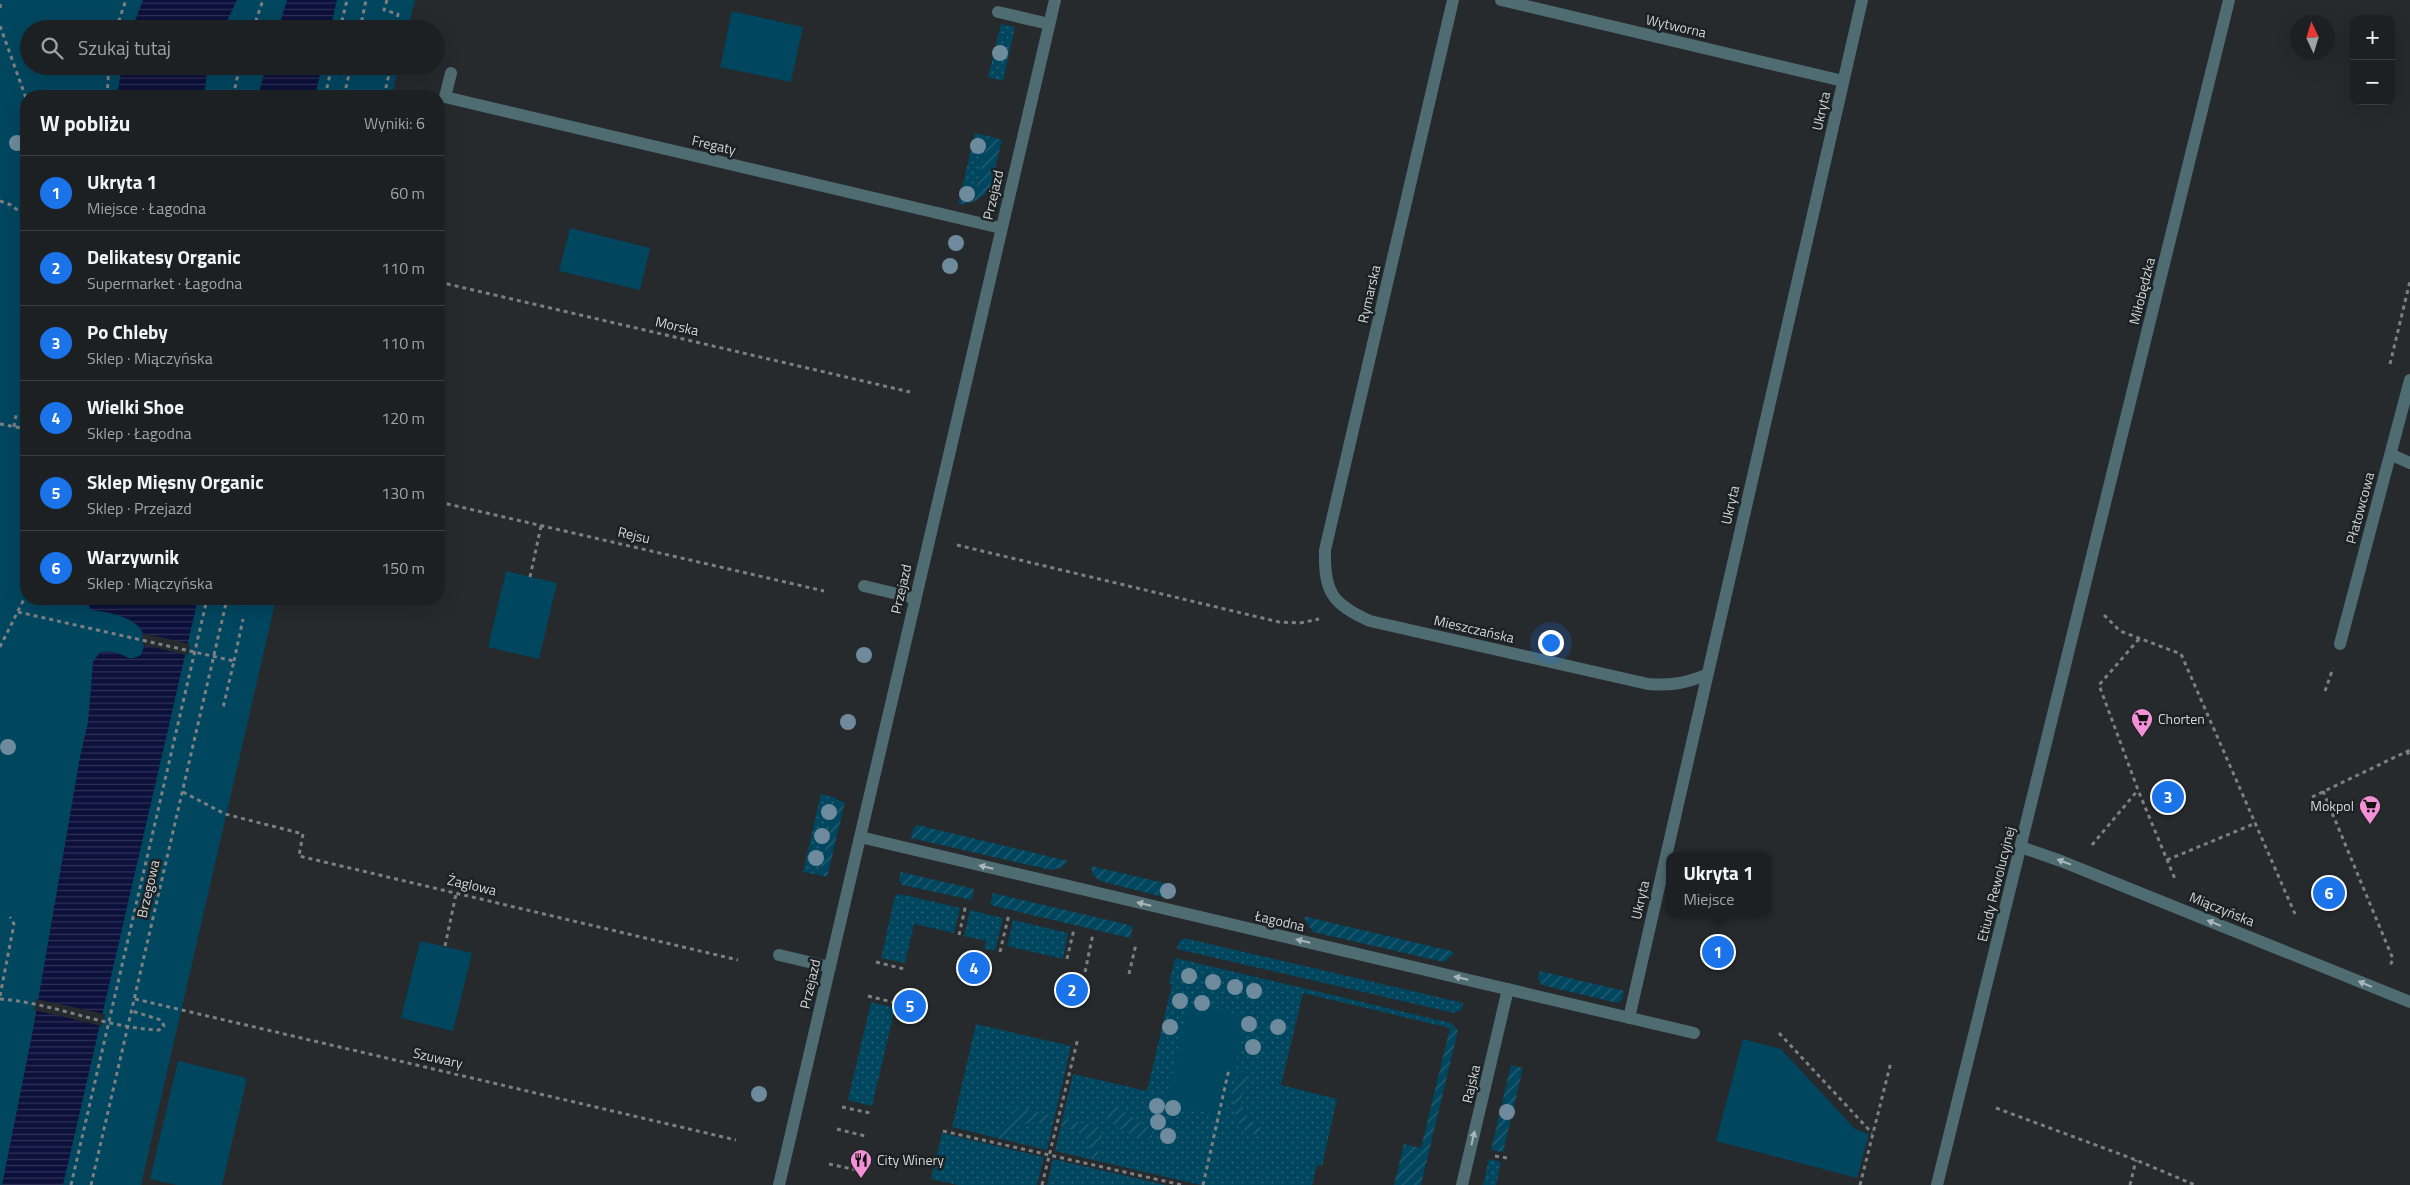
<!DOCTYPE html>
<html lang="pl">
<meta charset="utf-8">
<style>
:root{--surface:#1c2022;--page:#25282a;--text:#f1f3f6;--muted:#a0a3a5;--line:#3a3e40;--accent:#1a73e8}
body{margin:0;font-family:"Titillium Web",sans-serif;background:var(--page);color:var(--text)}
.controls{position:absolute;right:15px;top:15px;display:grid;overflow:hidden;border-radius:10px;box-shadow:0 5px 20px #0002}
.controls button{width:45px;height:45px;display:grid;place-items:center;padding:0;border:0;border-bottom:1px solid var(--line);background:var(--surface);color:var(--text);font:25px sans-serif}
.compass{position:absolute;left:2290px;top:15px;width:45px;height:45px;border-radius:50%;background:var(--surface);box-shadow:0 5px 20px #0002;rotate:356deg}
.you{position:absolute;left:1550px;top:642px;width:18px;height:18px;margin:-12px;border:4px solid #fff;border-radius:50%;background:#1a73e8;box-shadow:0 0 0 8px #1a73e833}
.badge{display:grid;place-items:center;width:32px;height:32px;border-radius:50%;background:var(--accent);color:#fff;font-size:16px;font-weight:700}
.pin{position:absolute;translate:-50% -50%;border:2px solid #fff;box-shadow:0 1px 5px #0006}
.popup{position:absolute;left:1666px;top:852px;width:105px;height:65px;box-sizing:border-box;display:grid;place-content:center;border-radius:10px;background:var(--surface);filter:drop-shadow(0 1px 4px #0005);font-size:16px;white-space:nowrap;color:var(--muted)}
.popup b{font-size:19px;color:var(--text)}
.popup::after{content:'';position:absolute;left:50%;top:100%;margin-left:-10px;border:10px solid transparent;border-top-color:var(--surface)}
.list{margin:0;padding:0;list-style:none}
h2{display:flex;justify-content:space-between;align-items:center;height:65px;margin:0;padding:0 20px;font-size:21px}
h2 small{font-size:16px;font-weight:400;color:var(--muted)}
.list li{display:grid;grid-template-columns:32px 1fr auto;gap:15px;align-items:center;box-sizing:border-box;height:75px;padding:0 20px;border-top:1px solid var(--line)}
.list b{display:block;font-size:19px;white-space:nowrap}
.list p{margin:0;font-size:16px;white-space:nowrap;color:var(--muted)}
.list em{font-size:16px;font-style:normal;color:var(--muted)}
.icon{flex:none;width:28px;height:28px;fill:none;stroke:currentColor;stroke-width:2;stroke-linecap:round;stroke-linejoin:round}
.map{position:relative;flex:none;width:2410px;height:1185px;overflow:hidden}
.search{position:absolute;background:var(--surface);box-shadow:0 5px 20px #0002;left:20px;top:20px;width:425px;height:55px;display:flex;align-items:center;gap:12px;box-sizing:border-box;padding:0 18px;border-radius:28px;color:var(--muted);font-size:19px}
.panel{position:absolute;background:var(--surface);box-shadow:0 5px 20px #0002;left:20px;top:90px;width:425px;height:515px;border-radius:20px}
.map>svg:first-child{display:block}
.grass{fill:url(#grass-dots)}
.park{fill:#01465f}
.garden{fill:url(#garden-furrows)}
.water{fill:url(#water-rules)}
.pier{fill:#262a2d}
.lines{fill:none;stroke-linecap:round;stroke-linejoin:round}
.path{stroke:#7d8082;stroke-width:3;stroke-dasharray:4 4;stroke-linecap:butt}
.minor{stroke:#4e6c71;stroke-width:12}
.tree{fill:#6d8b9c}
.oneway{fill:#abb6b8}
.labels{text-anchor:middle;stroke-width:5;stroke-linejoin:round;paint-order:stroke}
.street-label{font-size:14px;fill:#d3d6d7;stroke:#1c2123}
.poi-label{font-size:14px;fill:#d3d6d7;stroke:#1c2123;text-anchor:start}
</style>
<div class="map">
<svg width="2410" height="1185" viewBox="0 0 2410 1185">
<defs>
<pattern id="grass-dots" width="8" height="8" patternUnits="userSpaceOnUse" patternTransform="scale(1.25)"><rect width="8" height="8" fill="#01465f"/><path d="M2 2h.1M6 6h.1" fill="none" stroke="#256075" stroke-width="1.8" stroke-linecap="round"/></pattern>
<pattern id="garden-furrows" width="10" height="10" patternUnits="userSpaceOnUse" patternTransform="scale(1.25)"><rect width="10" height="10" fill="#01465f"/><path d="M-1 1l2-2M0 10L10 0M9 11l2-2" fill="none" stroke="#256075"/></pattern>
<pattern id="water-rules" width="6" height="5" patternUnits="userSpaceOnUse" patternTransform="scale(1.25)"><rect width="6" height="5" fill="#0d103a"/><path d="M0 2.5h6" fill="none" stroke="#2f3256"/></pattern>
</defs>
<rect width="100%" height="100%" fill="#262a2d"/>
<!-- grass -->
<g class="grass">
<path d="M1001 24 1015 27 1003 81 988 77Z"/>
<path d="M975 133 989 136 973 202 958 205Z"/>
<path d="M821 794 837 798 819 875 803 872Z"/>
<path d="M900 894 960 908 954 933 914 924 905 963 881 958 895 896Z"/>
<path d="M970 910 1003 918 995 951 984 949 986 941 964 936Z"/>
<path d="M1013 920 1068 933 1063 959 1007 946Z"/>
<path d="M1184 938 1455 1001 1463 1003 1462 1009 1454 1013 1177 949 1179 942Z"/>
<path d="M1175 958 1451 1023 1458 1030 1303 993 1281 1085 1337 1099 1322 1166 1317 1165 1312 1185H1201L1055 1151 1073 1074 1147 1091 1172 985 1169 983Z"/>
<path d="M871 1002 895 1008 872 1106 848 1100Z"/>
<path d="M976 1024 1071 1046 1047 1150 952 1127Z"/>
<path d="M942 1133 1044 1157 1037 1185H958L931 1179Z"/>
<path d="M1053 1159 1166 1185H1047Z"/>
<path d="M1489 1159 1501 1162 1496 1185H1483Z"/>
</g>
<!-- park -->
<g class="park">
<path d="M0 0H415L408 29H29V66H399L392 96H26V599H276L141 1185H0Z"/>
<path d="M732 11 803 27 791 82 720 67Z"/>
<path d="M570 228 650 248 640 290 559 271Z"/>
<path d="M506 571 557 583 539 659 488 647Z"/>
<path d="M420 941 472 953 453 1031 401 1018Z"/>
<path d="M1189 1003 1246 1016 1224 1117 1166 1103Z"/>
<path d="M1743 1039 1781 1049 1855 1129 1869 1134 1857 1178 1716 1141Z"/>
<path d="M178 1061 247 1078 222 1185H177L150 1179Z"/>
</g>
<!-- garden -->
<g class="garden">
<path d="M989 136 1002 140 990 188 985 194 973 202Z"/>
<path d="M837 800 845 802 827 877 819 875Z"/>
<path d="M917 825 1068 861 1062 867 1051 870 911 838 913 829Z"/>
<path d="M1091 866 1173 885 1171 893 1163 897 1100 881 1093 875Z"/>
<path d="M901 872 974 889 972 900 903 885 899 881Z"/>
<path d="M993 893 1133 926 1130 938 990 905Z"/>
<path d="M1303 916 1455 952 1444 962 1313 932Z"/>
<path d="M1540 971 1624 991 1622 999 1618 1003 1542 985 1538 979Z"/>
<path d="M1450 1028 1458 1030 1421 1185H1394L1404 1144 1421 1148Z"/>
<path d="M1511 1065 1523 1068 1503 1152 1491 1150Z"/>
<path d="M1242 1072H1245L1247 1077C1242 1091 1237 1106 1250 1119 1254 1123 1259 1125 1262 1129L1261 1135C1233 1139 1225 1089 1242 1072Z"/>
<path d="M1114 1105 1148 1128 1152 1132V1137L1144 1140 1123 1131 1106 1119Z"/>
<path d="M1022 1108 1054 1116 1052 1125C1032 1120 1017 1121 1005 1139L996 1138 1015 1110Z"/>
<path d="M1062 1118 1098 1127 1102 1135 1097 1161 1091 1159C1093 1138 1079 1131 1061 1126Z"/>
</g>
<!-- water -->
<g class="water">
<path d="M143 0H237L223 29H132Z"/>
<path d="M287 0H337L330 29H278Z"/>
<path d="M122 66H208L204 96H117Z"/>
<path d="M266 66H322L315 96H258Z"/>
<path d="M86 599H198L63 1185H2L33 1030 80 757 88 722 93 662 100 652C105 652 112 651 117 653 129 656 127 662 141 655 156 622 118 613 91 610Z"/>
</g>
<!-- pier -->
<g class="pier">
<path d="M142 633 190 644 188 655 143 645Z"/>
<path d="M36 999 105 1014 102 1026 34 1010Z"/>
</g>
<g class="lines">
<!-- path -->
<g class="path">
<path d="M387 0 384 10 398 14 395 29"/>
<path d="M0 8 1 0"/>
<path d="M0 26 26 98"/>
<path d="M116 29 126 0"/>
<path d="M253 29 263 0"/>
<path d="M340 29 347 0"/>
<path d="M360 29 366 0"/>
<path d="M345 92 362 96"/>
<path d="M107 96 109 66"/>
<path d="M233 96 240 66"/>
<path d="M325 96 332 66"/>
<path d="M344 96 351 66"/>
<path d="M384 96 391 66"/>
<path d="M0 201 11 205 26 217"/>
<path d="M439 282 910 392"/>
<path d="M2390 364 2410 281"/>
<path d="M0 424 26 429"/>
<path d="M14 427 16 415"/>
<path d="M439 502 824 591"/>
<path d="M957 545 1279 622 1300 623 1319 619"/>
<path d="M530 577 541 526"/>
<path d="M18 612 234 661 223 708"/>
<path d="M2104 615 2120 631 2181 654 2295 914"/>
<path d="M2139 639 2099 685 2138 790 2175 879"/>
<path d="M0 647 26 595"/>
<path d="M234 661 243 619"/>
<path d="M2325 691 2333 668"/>
<path d="M2407 751 2410 758"/>
<path d="M2323 791 2393 959 2390 966"/>
<path d="M183 792 225 814 303 834 299 856 738 960"/>
<path d="M2312 797 2410 750"/>
<path d="M2092 845 2138 790"/>
<path d="M2167 860 2256 823"/>
<path d="M959 935 966 904"/>
<path d="M445 946 456 894"/>
<path d="M1000 952 1009 914"/>
<path d="M1067 959 1074 929"/>
<path d="M876 962 904 969"/>
<path d="M1085 972 1093 934"/>
<path d="M1129 974 1136 944"/>
<path d="M0 996 14 924 10 917"/>
<path d="M868 996 896 1003"/>
<path d="M0 999C54 1003 105 1028 159 1030L164 1026 161 1020 132 1011"/>
<path d="M135 999 736 1140"/>
<path d="M1779 1033 1872 1133"/>
<path d="M842 1107 870 1113"/>
<path d="M1996 1108 2136 1160 2195 1185"/>
<path d="M837 1129 865 1136"/>
<path d="M943 1131 1182 1185"/>
<path d="M1495 1156 1507 1158"/>
<path d="M829 1164 857 1170"/>
<path d="M71 1185 207 599"/>
<path d="M91 1185 227 599"/>
<path d="M1042 1185 1078 1038"/>
<path d="M1203 1185 1229 1069"/>
<path d="M1860 1185 1891 1062"/>
<path d="M2130 1185 2136 1160"/>
</g>
<!-- minor -->
<g class="minor">
<path d="M1453 0 1325 550C1324 592 1332 604 1370 621L1648 684C1670 686 1686 683 1706 675"/>
<path d="M1501 0 1843 81"/>
<path d="M998 12 1049 24"/>
<path d="M451 73 445 97 1001 228"/>
<path d="M2392 455 2410 463"/>
<path d="M864 586 914 598"/>
<path d="M2340 644 2410 380"/>
<path d="M860 837 1694 1033"/>
<path d="M2021 847 2061 861 2410 1002"/>
<path d="M779 955 830 967"/>
<path d="M1629 1018 1862 0"/>
<path d="M779 1185 1055 0"/>
<path d="M1462 1185 1508 989"/>
<path d="M1937 1185 2229 0"/>
</g>
</g>
<!-- trees -->
<g class="tree">
<circle cx="1000" cy="53" r="8"/>
<circle cx="17" cy="143" r="8"/>
<circle cx="978" cy="146" r="8"/>
<circle cx="967" cy="194" r="8"/>
<circle cx="956" cy="243" r="8"/>
<circle cx="950" cy="266" r="8"/>
<circle cx="864" cy="655" r="8"/>
<circle cx="848" cy="722" r="8"/>
<circle cx="8" cy="747" r="8"/>
<circle cx="829" cy="812" r="8"/>
<circle cx="822" cy="836" r="8"/>
<circle cx="816" cy="858" r="8"/>
<circle cx="1168" cy="891" r="8"/>
<circle cx="1189" cy="976" r="8"/>
<circle cx="1213" cy="982" r="8"/>
<circle cx="1235" cy="987" r="8"/>
<circle cx="1254" cy="991" r="8"/>
<circle cx="1180" cy="1001" r="8"/>
<circle cx="1202" cy="1003" r="8"/>
<circle cx="1249" cy="1024" r="8"/>
<circle cx="1170" cy="1027" r="8"/>
<circle cx="1278" cy="1027" r="8"/>
<circle cx="1253" cy="1047" r="8"/>
<circle cx="759" cy="1094" r="8"/>
<circle cx="1157" cy="1106" r="8"/>
<circle cx="1173" cy="1108" r="8"/>
<circle cx="1507" cy="1112" r="8"/>
<circle cx="1158" cy="1122" r="8"/>
<circle cx="1168" cy="1136" r="8"/>
</g>
<!-- one-way arrows -->
<defs><path id="oneway-solid" d="M-6-.8H1V-3.2L6.5 0L1 3.2V.8H-6Z" transform="scale(1.25)"/></defs>
<g class="oneway">
<use href="#oneway-solid" transform="translate(2064 862) rotate(-159)"/>
<use href="#oneway-solid" transform="translate(986 867) rotate(-167)"/>
<use href="#oneway-solid" transform="translate(1144 904) rotate(-167)"/>
<use href="#oneway-solid" transform="translate(2214 923) rotate(-158)"/>
<use href="#oneway-solid" transform="translate(1303 941) rotate(-167)"/>
<use href="#oneway-solid" transform="translate(1461 978) rotate(-167)"/>
<use href="#oneway-solid" transform="translate(2365 984) rotate(-157)"/>
<use href="#oneway-solid" transform="translate(1473 1138) rotate(-77)"/>
</g>
<!-- icons -->
<defs>
<g id="supermarket-pin" transform="scale(1.125)"><path d="M0 17L-7.5 6A9.5 9.5 0 1 1 7.5 6Z" fill="#f391d6" stroke="#1c2123"/><path d="M-6-5.5h2.5l.6 2H6L4.5 2H-2.5L-4.4-4H-6ZM-1.5 3.2a1.3 1.3 0 1 0 .1 0ZM3 3.2a1.3 1.3 0 1 0 .1 0Z" fill="#111"/></g>
<g id="restaurant-pin" transform="scale(1.125)"><path d="M0 17L-7.5 6A9.5 9.5 0 1 1 7.5 6Z" fill="#f391d6" stroke="#1c2123"/><path d="M-5-6h1v4h1v-4h1v4h1v-4h1v5L-1.5 .5V6h-2V.5L-5-1ZM5-6V6H3V1.5H1.5Q1.5-4 5-6Z" fill="#111"/></g>
</defs>
<g fill-rule="evenodd">
<use href="#supermarket-pin" x="2142" y="719"/>
<use href="#supermarket-pin" x="2370" y="806"/>
<use href="#restaurant-pin" x="861" y="1160"/>
</g>
<g class="labels">
<!-- street labels -->
<g class="street-label">
<text transform="translate(1676 26) rotate(13)" y="5">Wytworna</text>
<text transform="translate(1821 111) rotate(-77)" y="5">Ukryta</text>
<text transform="translate(714 145) rotate(13)" y="5">Fregaty</text>
<text transform="translate(993 195) rotate(-77)" y="5">Przejazd</text>
<text transform="translate(2142 291) rotate(-76)" y="5">Miłobędzka</text>
<text transform="translate(1369 294) rotate(-77)" y="5">Rymarska</text>
<text transform="translate(677 326) rotate(13)" y="5">Morska</text>
<text transform="translate(1730 505) rotate(-77)" y="5">Ukryta</text>
<text transform="translate(2360 508) rotate(-75)" y="5">Płatowcowa</text>
<text transform="translate(634 535) rotate(13)" y="5">Rejsu</text>
<text transform="translate(901 589) rotate(-77)" y="5">Przejazd</text>
<text transform="translate(1474 629) rotate(13)" y="5">Mieszczańska</text>
<text transform="translate(1996 884) rotate(-76)" y="5">Etiudy Rewolucyjnej</text>
<text transform="translate(472 885) rotate(13)" y="5">Żaglowa</text>
<text transform="translate(148 889) rotate(-77)" y="5">Brzegowa</text>
<text transform="translate(1640 900) rotate(-77)" y="5">Ukryta</text>
<text transform="translate(2222 909) rotate(22)" y="5">Miączyńska</text>
<text transform="translate(1280 921) rotate(13)" y="5">Łagodna</text>
<text transform="translate(810 984) rotate(-77)" y="5">Przejazd</text>
<text transform="translate(438 1058) rotate(13)" y="5">Szuwary</text>
<text transform="translate(1471 1084) rotate(-77)" y="5">Rajska</text>
</g>
<!-- poi labels -->
<g class="poi-label">
<text x="2158" y="724">Chorten</text>
<text x="2354" y="811" text-anchor="end">Mokpol</text>
<text x="877" y="1165">City Winery</text>
</g>
</g>
</svg>
<div class="controls">
<button>+</button>
<button>−</button>
</div>
<svg class="compass" viewBox="-18 -18 36 36"><path d="M0-13l5 13h-10z" fill="#e53935"/><path d="M0 13l5-13h-10z" fill="#a0a3a5"/></svg>
<div class="you"></div>
<div class="pin badge" style="left:1718px;top:952px">1</div>
<div class="popup"><b>Ukryta 1</b>Miejsce</div>
<div class="pin badge" style="left:1072px;top:990px">2</div>
<div class="pin badge" style="left:2168px;top:797px">3</div>
<div class="pin badge" style="left:974px;top:968px">4</div>
<div class="pin badge" style="left:910px;top:1006px">5</div>
<div class="pin badge" style="left:2329px;top:893px">6</div>
<div class="search"><svg class="icon" aria-label="search" viewBox="0 0 24 24"><circle cx="10" cy="10" r="6"/><path d="M15 15l6 6"/></svg>Szukaj tutaj</div>
<section class="panel">
<h2>W pobliżu<small>Wyniki: 6</small></h2>
<ul class="list">
<li><span class="badge">1</span><div><b>Ukryta 1</b><p>Miejsce · Łagodna</p></div><em>60 m</em></li>
<li><span class="badge">2</span><div><b>Delikatesy Organic</b><p>Supermarket · Łagodna</p></div><em>110 m</em></li>
<li><span class="badge">3</span><div><b>Po Chleby</b><p>Sklep · Miączyńska</p></div><em>110 m</em></li>
<li><span class="badge">4</span><div><b>Wielki Shoe</b><p>Sklep · Łagodna</p></div><em>120 m</em></li>
<li><span class="badge">5</span><div><b>Sklep Mięsny Organic</b><p>Sklep · Przejazd</p></div><em>130 m</em></li>
<li><span class="badge">6</span><div><b>Warzywnik</b><p>Sklep · Miączyńska</p></div><em>150 m</em></li>
</ul>
</section>
</div>
